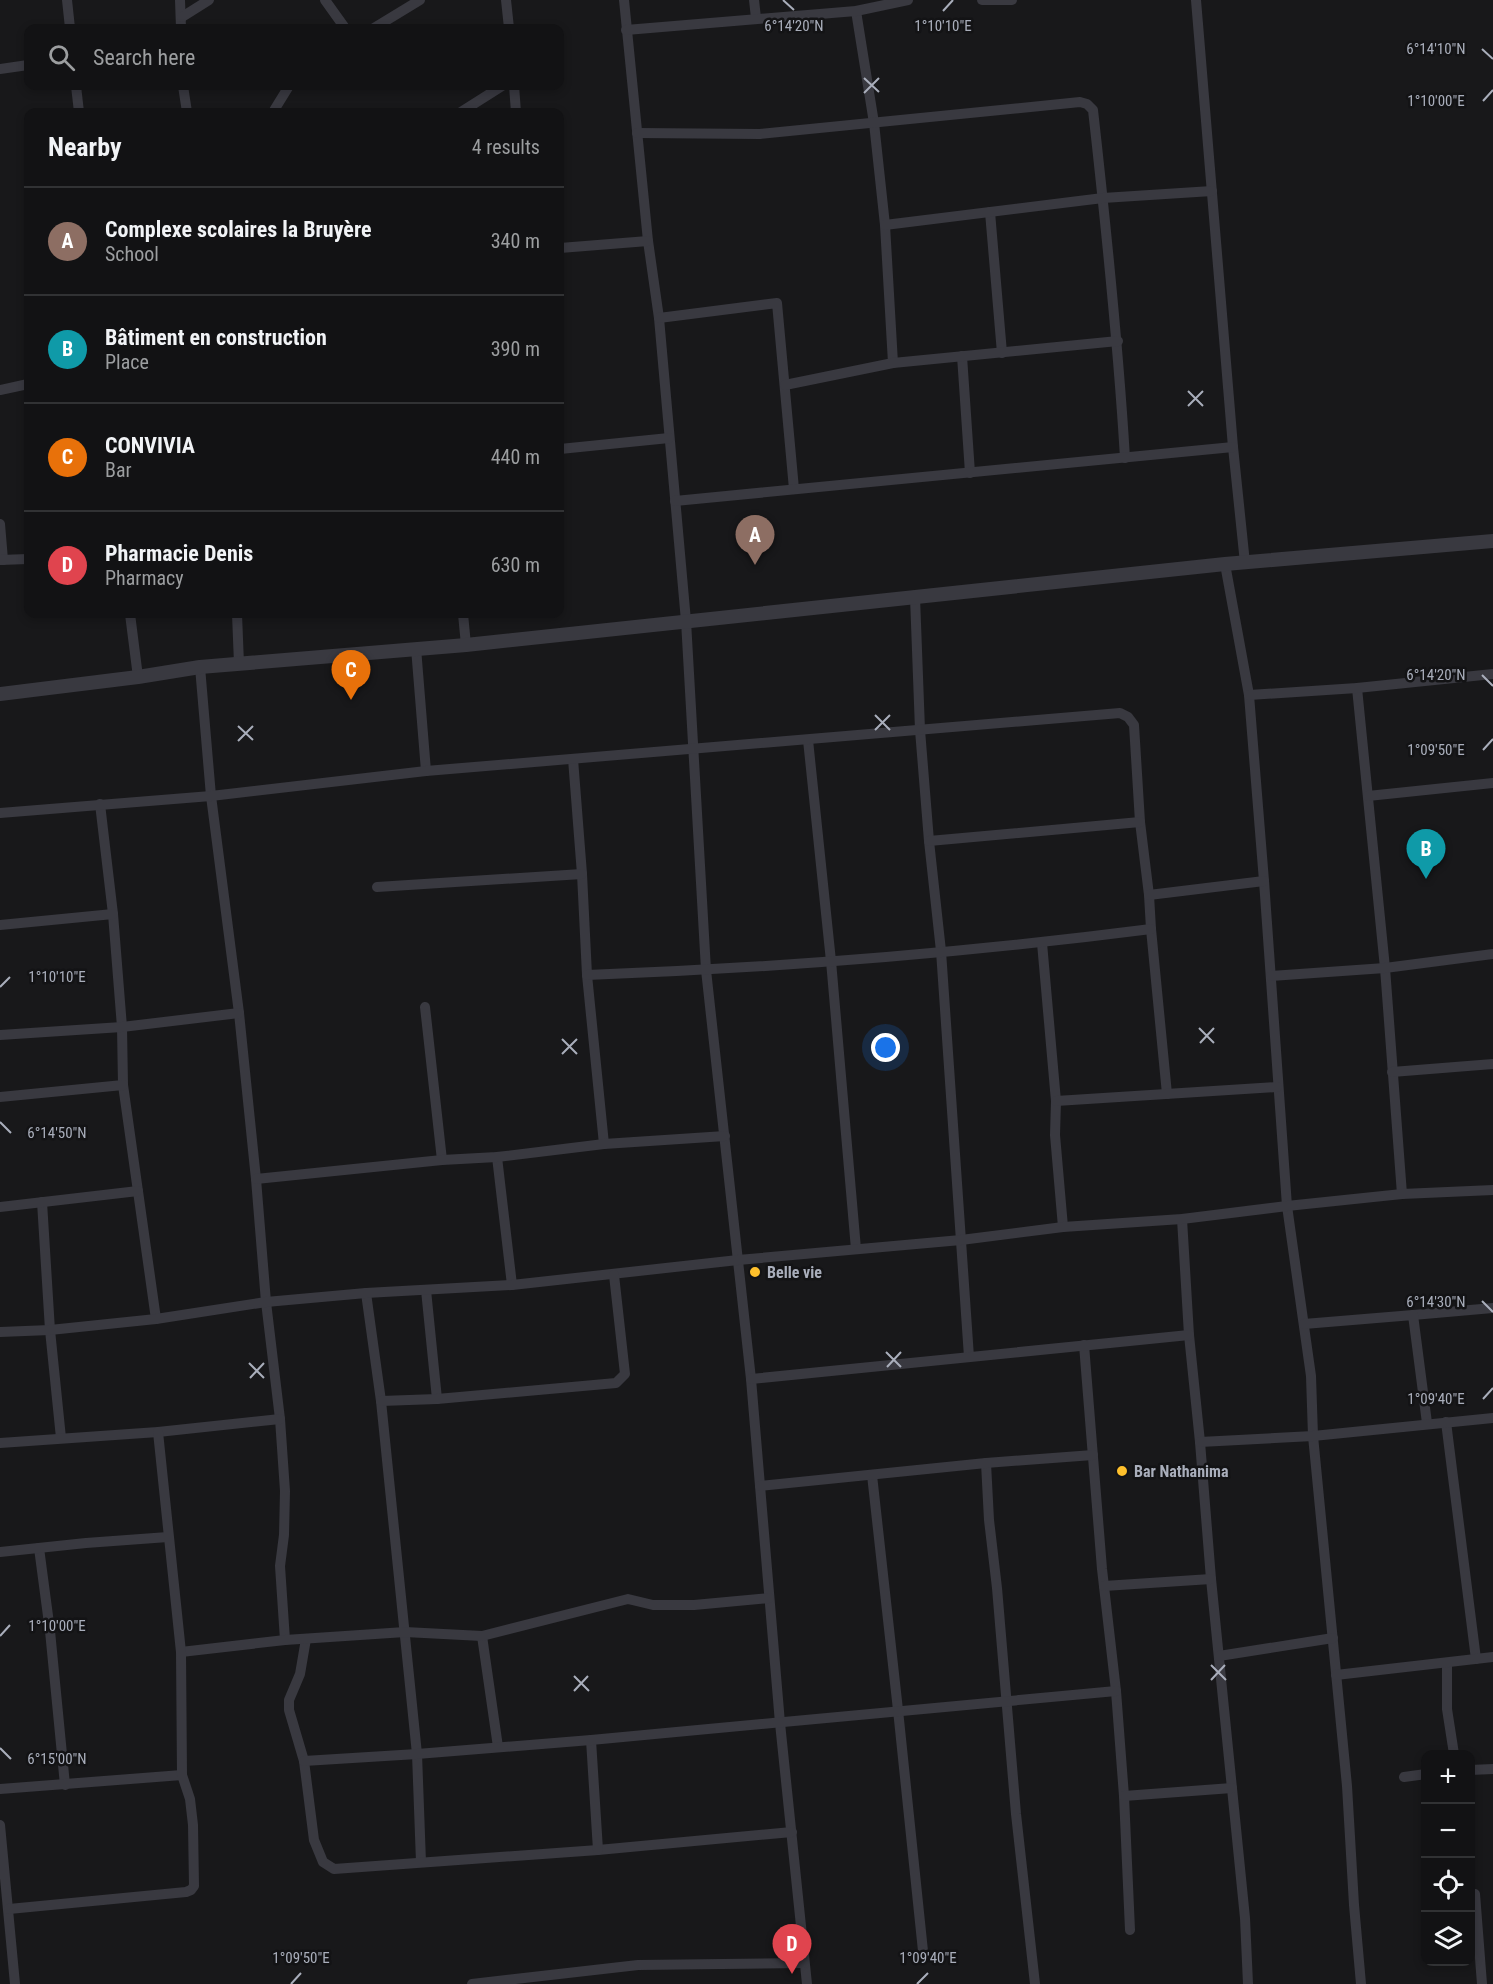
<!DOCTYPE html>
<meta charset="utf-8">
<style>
:root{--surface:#121214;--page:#1f2022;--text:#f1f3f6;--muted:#9c9ea0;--line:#313234;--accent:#db2777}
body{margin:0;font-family:"Roboto Condensed",sans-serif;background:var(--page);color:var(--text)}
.controls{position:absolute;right:18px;bottom:18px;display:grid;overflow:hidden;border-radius:12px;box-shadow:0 3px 9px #0003}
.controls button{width:54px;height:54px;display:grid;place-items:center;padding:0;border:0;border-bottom:2px solid var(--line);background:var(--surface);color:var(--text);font:30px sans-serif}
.you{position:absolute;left:886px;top:1048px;width:21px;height:21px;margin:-15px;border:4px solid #fff;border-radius:50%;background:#1a73e8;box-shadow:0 0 0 9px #1a73e833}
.badge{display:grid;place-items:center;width:39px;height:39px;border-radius:50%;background:var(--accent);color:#fff;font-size:20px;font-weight:700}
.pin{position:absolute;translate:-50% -50px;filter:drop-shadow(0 2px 3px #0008)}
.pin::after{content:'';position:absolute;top:32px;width:21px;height:18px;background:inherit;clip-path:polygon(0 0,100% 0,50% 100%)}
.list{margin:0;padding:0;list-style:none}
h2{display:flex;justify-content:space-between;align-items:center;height:78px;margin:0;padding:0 24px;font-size:26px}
h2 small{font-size:20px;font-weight:400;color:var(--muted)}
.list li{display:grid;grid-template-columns:39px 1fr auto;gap:18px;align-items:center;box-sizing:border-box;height:108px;padding:0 24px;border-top:2px solid var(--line)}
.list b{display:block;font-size:22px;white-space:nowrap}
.list p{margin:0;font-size:20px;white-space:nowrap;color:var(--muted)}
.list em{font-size:20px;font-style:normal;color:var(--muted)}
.icon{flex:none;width:33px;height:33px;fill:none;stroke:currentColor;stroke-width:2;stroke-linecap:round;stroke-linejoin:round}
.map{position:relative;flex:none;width:1493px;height:1984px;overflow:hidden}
.search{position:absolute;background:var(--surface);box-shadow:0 3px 9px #0003;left:24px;top:24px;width:540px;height:66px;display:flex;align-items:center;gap:15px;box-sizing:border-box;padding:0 21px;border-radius:12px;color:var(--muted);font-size:22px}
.panel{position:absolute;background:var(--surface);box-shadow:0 3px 9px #0003;left:24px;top:108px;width:540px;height:510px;border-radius:12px}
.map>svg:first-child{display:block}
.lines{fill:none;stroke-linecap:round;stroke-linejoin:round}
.minor{stroke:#393940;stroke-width:10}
.tertiary{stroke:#393940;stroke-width:14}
.ticks{fill:none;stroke:#a9aebb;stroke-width:2}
.poi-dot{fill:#fec02c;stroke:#131315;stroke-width:2}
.labels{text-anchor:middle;stroke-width:5;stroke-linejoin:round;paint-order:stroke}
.poi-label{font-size:16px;font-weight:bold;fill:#a9aebb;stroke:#131315;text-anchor:start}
.ticks-label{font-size:15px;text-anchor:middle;fill:#a9aebb;stroke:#131315;stroke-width:5;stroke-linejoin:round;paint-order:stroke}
</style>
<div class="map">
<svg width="1493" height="1984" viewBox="0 0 1493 1984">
<rect width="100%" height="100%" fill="#18181a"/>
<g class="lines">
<!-- minor -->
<g class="minor">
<path d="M67 0 70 28"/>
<path d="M180 0 181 28"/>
<path d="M325 0 345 28"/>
<path d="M506 0 509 28"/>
<path d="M624 0 648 241 659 318 686 621 706 970 751 1379 780 1723 807 1984"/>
<path d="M754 0 756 18"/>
<path d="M982 0H1012"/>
<path d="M1196 0 1233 447 1245 563"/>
<path d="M856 11 874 123 885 225 893 363"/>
<path d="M182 17 209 0"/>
<path d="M374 28 420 0"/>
<path d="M626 30 856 11 908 0"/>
<path d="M0 69 28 65"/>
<path d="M76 86 79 112"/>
<path d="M183 86 187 112"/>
<path d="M514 86 516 112"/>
<path d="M273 112 289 86"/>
<path d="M461 112 502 86"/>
<path d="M637 133 760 134 1080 102 1087 104 1093 110C1106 226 1118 341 1125 458"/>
<path d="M990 212 1002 353"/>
<path d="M885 225 1103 198 1212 191"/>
<path d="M560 248 648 241"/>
<path d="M659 318 777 303 794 489"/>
<path d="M962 356 970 473"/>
<path d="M785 385 893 363 1118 341"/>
<path d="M0 390 28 384"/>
<path d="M560 449 669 438"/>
<path d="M675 501 1233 447"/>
<path d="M0 524 3 560"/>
<path d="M0 560 28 559"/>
<path d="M1225 564 1249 695 1264 881 1287 1206 1311 1376 1313 1436 1347 1786 1354 1905 1361 1984"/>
<path d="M915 597 920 730 929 841 941 951 969 1357"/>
<path d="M130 614 138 677"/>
<path d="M237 614 239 664"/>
<path d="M463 614 466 645"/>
<path d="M416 648 426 771"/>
<path d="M200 667 211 796 239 1013 256 1179 266 1302 280 1419 285 1491 284 1535 280 1566 285 1640"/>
<path d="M1357 688 1385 968 1402 1194"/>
<path d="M1249 695 1357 688 1493 674"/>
<path d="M808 740 831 961 856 1249"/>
<path d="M573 759 582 874 587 975 604 1144"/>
<path d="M1368 796 1493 783"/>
<path d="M100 804 113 914 122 1027 123 1085 156 1319"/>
<path d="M0 813 211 796 426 771 1120 713 1128 717 1134 725 1140 822 1149 895 1151 929 1167 1094"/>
<path d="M929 841 1140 822"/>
<path d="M377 887 582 874"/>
<path d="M1149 895 1264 881"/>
<path d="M0 925 113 914"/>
<path d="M1042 943 1056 1101 1055 1135 1063 1227"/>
<path d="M587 975C775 968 964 953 1151 929"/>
<path d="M1271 976 1385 968 1493 954"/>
<path d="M425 1007 442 1160"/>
<path d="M0 1035 122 1027 239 1013"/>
<path d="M1392 1072 1493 1064"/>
<path d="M0 1097 123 1085"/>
<path d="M1056 1101 1277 1087"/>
<path d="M497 1157 512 1285"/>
<path d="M256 1179 442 1160 497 1157 604 1144 725 1136"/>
<path d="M42 1202 50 1330 61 1438"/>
<path d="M0 1207 138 1191"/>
<path d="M1182 1219 1189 1335 1200 1442 1211 1579 1245 1918 1248 1984"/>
<path d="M426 1290 437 1399"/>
<path d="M366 1293 381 1401 417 1754 421 1862"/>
<path d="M1413 1315 1493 1308"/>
<path d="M1304 1324 1413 1315 1427 1423"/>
<path d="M0 1332 50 1330 156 1319 266 1302 366 1293 512 1285 738 1260 961 1240 1063 1227 1182 1219 1287 1206 1402 1194 1493 1190"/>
<path d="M1084 1345 1102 1569 1116 1691 1124 1796 1130 1930"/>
<path d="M751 1379 1189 1335"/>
<path d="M381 1401 437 1399 616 1383 625 1374 614 1275"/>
<path d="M1446 1422 1476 1659"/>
<path d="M1200 1442 1313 1436 1493 1418"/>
<path d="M0 1443 158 1432 280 1419"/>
<path d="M986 1463 989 1520 997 1588 1016 1814 1035 1984"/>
<path d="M872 1475 898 1710 923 1951"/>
<path d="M760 1486 986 1463 1093 1455"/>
<path d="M39 1548 50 1631 65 1785"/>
<path d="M0 1552 86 1543 168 1537"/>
<path d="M1104 1586 1211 1579"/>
<path d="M482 1636 498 1747"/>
<path d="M306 1639 300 1674 289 1700V1710L304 1761 314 1840 323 1862 334 1869 598 1850 792 1832"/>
<path d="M181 1652 285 1640 405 1632 482 1636 628 1599 653 1605H694L769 1598"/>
<path d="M1219 1656 1333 1638"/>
<path d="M1447 1663V1709L1454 1754"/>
<path d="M1336 1675 1493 1657"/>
<path d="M591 1740 598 1850"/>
<path d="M304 1761 417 1754 591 1740 1116 1691"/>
<path d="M1470 1770 1493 1769"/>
<path d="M1404 1777 1426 1774"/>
<path d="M0 1789 182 1775"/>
<path d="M1124 1796 1232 1788"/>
<path d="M0 1825 15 1984"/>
<path d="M1475 1894 1482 1984"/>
<path d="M9 1909 186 1892 191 1890 194 1886 193 1825 190 1799 182 1775 181 1652 158 1432"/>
<path d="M472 1984 638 1965 804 1963"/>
</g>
<!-- tertiary -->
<path class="tertiary" d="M0 694 138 677 200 667 466 645 1225 564 1493 541"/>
</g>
<!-- ticks -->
<path class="ticks" d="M783 0 794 10M943 11 953 0M1482 49 1493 59M864 78 879 92M864 93 879 78M1483 101 1493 90M1188 391 1203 406M1188 406 1203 391M1482 675 1493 686M875 715 890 730M238 726 253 740M875 730 890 715M238 741 253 726M1483 750 1493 739M0 987 10 977M1199 1028 1214 1043M562 1039 577 1054M1200 1043 1214 1028M562 1054 577 1039M0 1122 11 1133M1482 1301 1493 1312M886 1352 901 1367M249 1363 264 1378M887 1367 901 1352M250 1378 264 1363M1483 1399 1493 1388M0 1636 10 1625M1211 1665 1226 1680M574 1676 589 1691M1211 1680 1225 1665M574 1691 588 1676M0 1748 11 1759M291 1984 301 1973M917 1984 928 1973"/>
<!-- markers -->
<g class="poi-dot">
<circle cx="755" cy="1272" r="6"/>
<circle cx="1122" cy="1471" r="6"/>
</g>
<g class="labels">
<!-- poi labels -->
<g class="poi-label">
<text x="767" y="1278">Belle vie</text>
<text x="1134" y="1477">Bar Nathanima</text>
</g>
</g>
<g class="ticks-label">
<text x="794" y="31">6°14'20"N</text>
<text x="943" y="31">1°10'10"E</text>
<text x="1436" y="54">6°14'10"N</text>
<text x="1436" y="106">1°10'00"E</text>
<text x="1436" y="680">6°14'20"N</text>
<text x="1436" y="755">1°09'50"E</text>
<text x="57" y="982">1°10'10"E</text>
<text x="57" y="1138">6°14'50"N</text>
<text x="1436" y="1307">6°14'30"N</text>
<text x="1436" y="1404">1°09'40"E</text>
<text x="57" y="1631">1°10'00"E</text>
<text x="57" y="1764">6°15'00"N</text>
<text x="301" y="1963">1°09'50"E</text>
<text x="928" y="1963">1°09'40"E</text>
</g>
</svg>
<div class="controls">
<button>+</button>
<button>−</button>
<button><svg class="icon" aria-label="locate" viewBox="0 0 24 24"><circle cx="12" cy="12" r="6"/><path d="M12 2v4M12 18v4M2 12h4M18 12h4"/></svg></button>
<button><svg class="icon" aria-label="layers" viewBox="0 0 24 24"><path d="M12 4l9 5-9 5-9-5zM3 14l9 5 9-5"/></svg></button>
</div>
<div class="you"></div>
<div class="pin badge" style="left:755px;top:565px;background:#8d6e63">A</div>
<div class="pin badge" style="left:1426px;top:879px;background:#0f9aa8">B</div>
<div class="pin badge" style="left:351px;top:700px;background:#e8710a">C</div>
<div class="pin badge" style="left:792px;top:1974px;background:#e0444e">D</div>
<div class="search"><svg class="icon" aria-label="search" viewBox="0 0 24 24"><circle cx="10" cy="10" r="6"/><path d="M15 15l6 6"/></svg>Search here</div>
<section class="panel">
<h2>Nearby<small>4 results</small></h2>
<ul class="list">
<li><span class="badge" style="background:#8d6e63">A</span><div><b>Complexe scolaires la Bruyère</b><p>School</p></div><em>340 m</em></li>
<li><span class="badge" style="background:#0f9aa8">B</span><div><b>Bâtiment en construction</b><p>Place</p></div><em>390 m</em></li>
<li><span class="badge" style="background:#e8710a">C</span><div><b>CONVIVIA</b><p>Bar</p></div><em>440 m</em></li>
<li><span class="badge" style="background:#e0444e">D</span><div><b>Pharmacie Denis</b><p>Pharmacy</p></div><em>630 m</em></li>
</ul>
</section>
</div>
